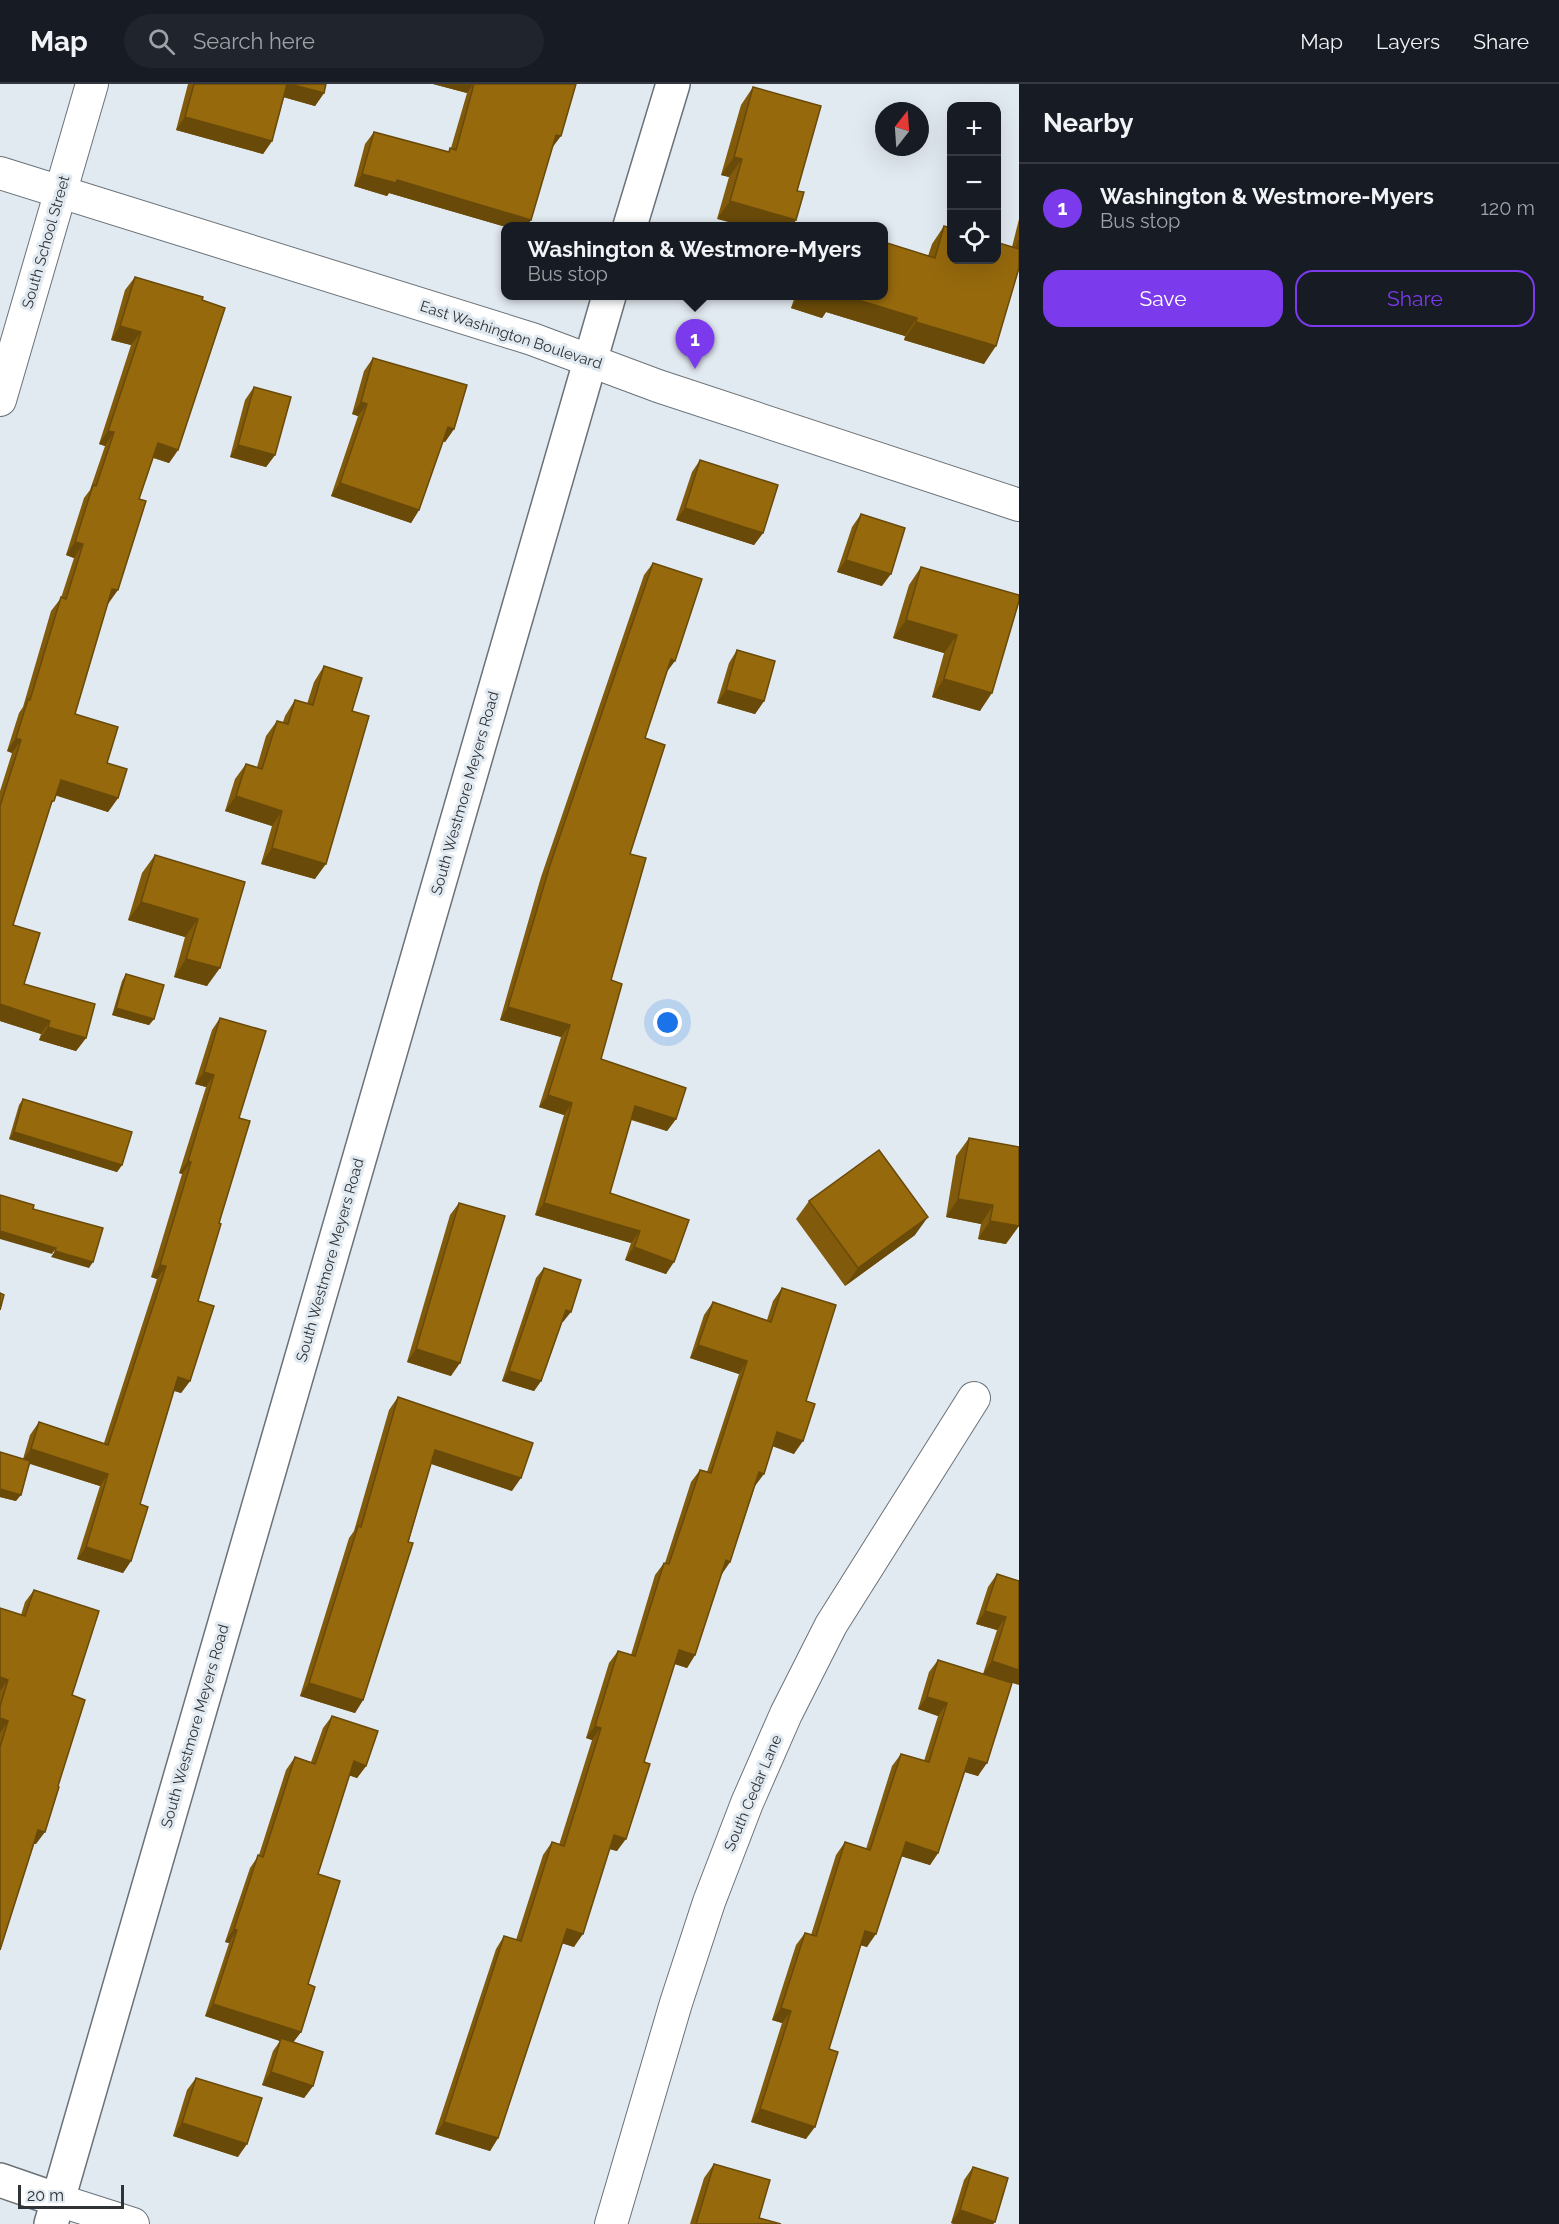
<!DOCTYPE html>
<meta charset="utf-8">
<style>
:root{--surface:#171b24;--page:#20242c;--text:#f1f3f6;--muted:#9ea1a6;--line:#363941;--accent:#7c3aed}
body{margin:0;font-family:Raleway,sans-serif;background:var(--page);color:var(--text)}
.controls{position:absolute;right:18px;top:18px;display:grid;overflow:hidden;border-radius:12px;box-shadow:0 6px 24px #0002}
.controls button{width:54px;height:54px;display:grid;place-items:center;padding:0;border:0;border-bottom:2px solid var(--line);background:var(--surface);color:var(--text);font:30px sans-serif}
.compass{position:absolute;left:875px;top:18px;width:54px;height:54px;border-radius:50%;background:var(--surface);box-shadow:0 6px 24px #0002;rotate:17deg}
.scale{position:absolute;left:18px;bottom:15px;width:106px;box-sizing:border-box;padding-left:6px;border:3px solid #303336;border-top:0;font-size:16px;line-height:21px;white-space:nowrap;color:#303336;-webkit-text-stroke:4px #e2eaf1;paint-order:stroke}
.you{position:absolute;left:668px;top:939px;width:21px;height:21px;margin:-15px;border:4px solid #fff;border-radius:50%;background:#1a73e8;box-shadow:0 0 0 9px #1a73e833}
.badge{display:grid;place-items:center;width:39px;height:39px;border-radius:50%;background:var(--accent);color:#fff;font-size:20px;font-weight:700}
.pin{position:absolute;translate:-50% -50px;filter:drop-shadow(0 2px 3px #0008)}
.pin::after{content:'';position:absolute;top:32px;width:21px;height:18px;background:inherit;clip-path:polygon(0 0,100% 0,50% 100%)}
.popup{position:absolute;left:501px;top:138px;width:387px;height:78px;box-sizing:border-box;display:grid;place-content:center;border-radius:12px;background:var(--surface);filter:drop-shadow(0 2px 4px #0005);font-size:20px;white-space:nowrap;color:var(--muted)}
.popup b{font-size:22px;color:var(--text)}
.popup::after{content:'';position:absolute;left:50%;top:100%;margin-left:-12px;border:12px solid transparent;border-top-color:var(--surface)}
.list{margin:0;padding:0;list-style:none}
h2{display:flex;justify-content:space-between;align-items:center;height:78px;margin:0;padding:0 24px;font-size:26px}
h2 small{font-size:20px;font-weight:400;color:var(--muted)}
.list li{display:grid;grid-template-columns:39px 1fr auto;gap:18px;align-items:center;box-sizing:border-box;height:90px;padding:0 24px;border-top:2px solid var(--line)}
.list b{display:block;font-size:22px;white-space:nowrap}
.list p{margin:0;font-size:20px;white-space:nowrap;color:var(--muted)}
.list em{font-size:20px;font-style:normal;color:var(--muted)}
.actions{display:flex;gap:12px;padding:18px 24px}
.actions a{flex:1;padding:14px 0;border:2px solid var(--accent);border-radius:18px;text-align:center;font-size:21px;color:var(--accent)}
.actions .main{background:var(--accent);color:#fff}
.icon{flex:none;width:33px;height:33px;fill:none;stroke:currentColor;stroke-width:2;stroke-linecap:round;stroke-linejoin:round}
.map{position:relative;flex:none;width:1019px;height:2140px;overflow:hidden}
header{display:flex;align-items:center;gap:36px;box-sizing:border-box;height:84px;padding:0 30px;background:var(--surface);border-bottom:2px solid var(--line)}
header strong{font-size:28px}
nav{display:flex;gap:33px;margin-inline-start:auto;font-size:21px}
.search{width:420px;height:54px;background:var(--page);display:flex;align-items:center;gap:15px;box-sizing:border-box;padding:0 21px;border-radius:33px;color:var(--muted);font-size:22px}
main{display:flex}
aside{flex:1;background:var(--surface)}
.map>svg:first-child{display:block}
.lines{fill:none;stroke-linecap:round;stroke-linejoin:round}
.minor-casing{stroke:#6a7278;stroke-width:34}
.tertiary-casing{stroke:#6a7278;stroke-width:36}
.minor{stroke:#fff;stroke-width:32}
.tertiary{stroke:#fff;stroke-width:33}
.wall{fill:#815a0b}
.shaded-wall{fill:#694a09}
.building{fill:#96690d;stroke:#694a09;stroke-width:1.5}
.labels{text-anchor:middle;stroke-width:6;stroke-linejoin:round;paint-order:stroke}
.street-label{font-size:15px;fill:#303336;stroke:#e2eaf1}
</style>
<header>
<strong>Map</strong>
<div class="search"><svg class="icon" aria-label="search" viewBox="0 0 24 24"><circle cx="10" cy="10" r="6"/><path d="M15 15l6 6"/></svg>Search here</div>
<nav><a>Map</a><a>Layers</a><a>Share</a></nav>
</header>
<main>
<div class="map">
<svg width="1019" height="2140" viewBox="0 0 1019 2140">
<rect width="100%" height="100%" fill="#e2eaf1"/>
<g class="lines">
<!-- minor casing -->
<g class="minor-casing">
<g id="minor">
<path d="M0 89 532 255 658 302 1019 421"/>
<path d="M0 316 92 0"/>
<path d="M58 2116 133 2140"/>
<path d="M611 2140 676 1919 709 1818 747 1719 786 1630 831 1541 974 1314"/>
</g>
</g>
<!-- tertiary casing -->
<g class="tertiary-casing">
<g id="tertiary">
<path d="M630 142 673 0"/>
<path d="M0 2096 58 2116"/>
<path d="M51 2140 609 212"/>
</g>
</g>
<!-- minor -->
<use href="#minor" class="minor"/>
<!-- tertiary -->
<use href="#tertiary" class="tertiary"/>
</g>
<!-- wall -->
<g class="wall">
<path d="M188 0H326L324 9 315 22 284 13 272 57 263 70 176 46Z"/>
<path d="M433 0H576L552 64 531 136 526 142 506 143 389 109 387 112 354 102 365 60 374 48 448 68 451 64 467 9Z"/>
<path d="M753 3 821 22 717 135 729 93 721 91 741 21Z"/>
<path d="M1019 135V184L984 280 904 256 905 252 826 228 822 234 791 224 795 212H884L928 172 932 160 944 142 1012 163Z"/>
<path d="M135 193 178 366 169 379 153 374 139 415 75 630 107 679 118 714 108 728 56 711 50 723 13 841 24 900 86 954 76 967 39 956 41 950 0 937V707L12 669 7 667 19 629 23 623 51 527 61 514 74 474 66 471 84 414 90 406 105 362 99 360 131 261 111 256 125 206Z"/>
<path d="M373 274 454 345 445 358 443 357 419 426 411 439 331 412 358 332 352 330 364 287Z"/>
<path d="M254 303 275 371 266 383 230 373 245 316Z"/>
<path d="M700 376 763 449 754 461 676 436 692 388Z"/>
<path d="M861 430 882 502 837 488 852 443Z"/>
<path d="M653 479 667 588 645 654 630 770 611 896 601 975 676 1035 667 1047 631 1036 610 1109 689 1136 666 1190 625 1176 631 1159 535 1131 564 1031 539 1023 561 953 500 936 541 793 644 491Z"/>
<path d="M921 483 1019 511 980 627 932 613 944 569 893 554 909 501Z"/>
<path d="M737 566 764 617 755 630 717 619 729 579Z"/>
<path d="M324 582 352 627 315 795 261 780 272 742 225 727 235 695 246 680 257 683 266 652 277 637 283 638 285 632 295 616 307 620 314 598Z"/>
<path d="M155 771 245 798 207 902 174 893 185 853 128 836 142 789Z"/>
<path d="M126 890 154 935 149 941 112 931 122 897Z"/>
<path d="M220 934 239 1034 219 1139 198 1217 190 1297 181 1309 174 1307 140 1420 131 1477 123 1489 77 1475 100 1402 30 1380 16 1417 0 1413V1368L23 1375 30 1351 39 1338 104 1359 157 1195 151 1193 182 1090 179 1089 206 1003 195 1000 212 946Z"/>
<path d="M23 1015 122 1081 117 1088 9 1055 19 1021Z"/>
<path d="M969 1054 1006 1160 978 1155 981 1140 946 1133 956 1072Z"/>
<path d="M809 1117 915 1151 845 1202 796 1135Z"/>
<path d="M459 1119 451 1292 407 1278 450 1131Z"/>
<path d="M544 1184 563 1238 562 1237 541 1297 534 1307 502 1297 536 1194Z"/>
<path d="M782 1204 806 1317 794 1370 773 1362 755 1402 730 1478 721 1490 695 1571 687 1584 674 1580 644 1678 617 1767 610 1765 574 1863 562 1859 498 2054 490 2067 435 2050 496 1865 504 1852 516 1856 543 1771 552 1758 559 1761 592 1656 586 1654 609 1579 618 1567 631 1571 655 1491 664 1479H665L691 1398 700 1386 707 1388 739 1290 690 1274 704 1231 713 1218 767 1236 773 1217Z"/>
<path d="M398 1313 512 1407 431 1380 363 1616 355 1629 300 1612 349 1454 354 1447 389 1326Z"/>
<path d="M997 1490 1019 1497 1012 1599 978 1692 965 1688 938 1769 930 1781 901 1772 867 1863 861 1861 829 1965 806 2055 751 2038 782 1939 772 1936 796 1861 805 1849 811 1851 836 1771 845 1758 866 1765 892 1682 901 1670 924 1677 938 1632 918 1625 929 1588 938 1576 983 1590 997 1546 976 1540 988 1503Z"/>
<path d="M34 1506 72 1611 36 1760H34L0 1866V1524L21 1531 25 1518Z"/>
<path d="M332 1632 366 1682 357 1694 349 1691 318 1790 308 1900 301 1948 293 1958 313 2002 304 2014 262 2001 273 1967 280 1957 205 1932 229 1859 225 1858 250 1784 259 1771 286 1686 295 1673 311 1678 323 1644Z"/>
<path d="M196 1994 238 2073 173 2052 187 2006Z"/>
<path d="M714 2080 759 2134 781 2140H690L704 2094Z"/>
<path d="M973 2083 995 2138 993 2140H954L951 2139 964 2096Z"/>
</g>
<!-- shaded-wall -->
<g class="shaded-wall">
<path d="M287 0H290L324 9 315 22 279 12Z"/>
<path d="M433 0H473L467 9Z"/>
<path d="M185 33 272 57 263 70 176 46Z"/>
<path d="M556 51 561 52 552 64Z"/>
<path d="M734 73 742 75 729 93 721 91Z"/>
<path d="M362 90 397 96 531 136 526 142 506 143 389 109 387 112 354 102Z"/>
<path d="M730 117 796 136 792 142H743L717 135Z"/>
<path d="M799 212H845L917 234 905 252 826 228 822 234 791 224Z"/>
<path d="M916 238 996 262 984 280 904 256Z"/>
<path d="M120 242 141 248 131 261 111 256Z"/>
<path d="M361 318 367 320 358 332 352 330Z"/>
<path d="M448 343 454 345 445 358 439 356Z"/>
<path d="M108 347 114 348 105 362 99 360Z"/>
<path d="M158 359 178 366 169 379 149 372Z"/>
<path d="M238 361 275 371 266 383 230 373Z"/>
<path d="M340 399 419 426 411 439 331 412Z"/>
<path d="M685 424 763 449 754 461 676 436Z"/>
<path d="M75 458 83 460 74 474 66 471Z"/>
<path d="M846 476 891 490 882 502 837 488Z"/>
<path d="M112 505 118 506 108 520 103 518Z"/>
<path d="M906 536 957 551 944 569 893 554Z"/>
<path d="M671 575 675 577 666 589Z"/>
<path d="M944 595 992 609 980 627 932 613Z"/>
<path d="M726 606 764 617 755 630 717 619Z"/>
<path d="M16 654 21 656 12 669 7 667Z"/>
<path d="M61 696 118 714 108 728 51 710Z"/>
<path d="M236 712 282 727 272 742 225 727Z"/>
<path d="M272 764 326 780 315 795 261 780Z"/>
<path d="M141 818 198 835 185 853 128 836Z"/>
<path d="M186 875 220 884 207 902 174 893Z"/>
<path d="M0 920 50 937 41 950 0 937Z"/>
<path d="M508 923 570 941 561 953 500 936Z"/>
<path d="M116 924 154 935 149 941 112 931Z"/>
<path d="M48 943 86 954 76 967 39 956Z"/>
<path d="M204 988 214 991 206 1003 195 1000Z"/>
<path d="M548 1011 572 1019 564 1031 539 1023Z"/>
<path d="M635 1022 676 1035 667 1047 627 1034Z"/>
<path d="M14 1048 122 1081 117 1088 9 1055Z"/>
<path d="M188 1077 191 1078 182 1090 179 1089Z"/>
<path d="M958 1115 993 1121 981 1140 946 1133Z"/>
<path d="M544 1119 640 1147 631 1159 535 1131Z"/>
<path d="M928 1133 915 1151 845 1202 858 1184Z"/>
<path d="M990 1137 1019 1142 1006 1160 978 1155Z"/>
<path d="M0 1147 56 1164 52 1170 0 1155Z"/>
<path d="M634 1163 674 1178 666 1190 625 1176Z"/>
<path d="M55 1167 93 1178 89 1184 51 1173Z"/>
<path d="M160 1181 166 1182 157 1195 151 1193Z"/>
<path d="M566 1226 571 1228 563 1238 558 1236Z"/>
<path d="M698 1261 747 1277 739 1290 690 1274Z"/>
<path d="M416 1265 460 1279 451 1292 407 1278Z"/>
<path d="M509 1287 541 1297 534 1307 502 1297Z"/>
<path d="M178 1293 190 1297 181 1309 169 1305Z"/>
<path d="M777 1348 803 1357 794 1370 769 1361Z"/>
<path d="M31 1365 108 1390 100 1402 22 1377Z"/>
<path d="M435 1366 521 1394 512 1407 426 1378Z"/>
<path d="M759 1388 764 1390 755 1402 750 1401Z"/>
<path d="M0 1405 21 1411 16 1417 0 1413Z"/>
<path d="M86 1463 131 1477 123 1489 77 1475Z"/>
<path d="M726 1476 730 1478 722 1490 717 1489Z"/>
<path d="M985 1527 1006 1533 997 1546 976 1540Z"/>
<path d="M679 1566 695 1571 687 1584 670 1578Z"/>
<path d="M992 1577 1019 1586V1601L983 1590Z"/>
<path d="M0 1593 8 1596 0 1607Z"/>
<path d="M309 1599 363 1616 355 1629 300 1612Z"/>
<path d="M927 1613 947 1619 938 1632 918 1625Z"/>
<path d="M0 1634 8 1637 0 1649Z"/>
<path d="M595 1642 601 1644 592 1656 586 1654Z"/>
<path d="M969 1674 987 1679 978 1692 961 1687Z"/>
<path d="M354 1677 366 1682 357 1694 345 1690Z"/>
<path d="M38 1746 45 1748 36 1760 30 1758Z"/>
<path d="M614 1751 626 1755 617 1767 605 1764Z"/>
<path d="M906 1758 938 1769 930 1781 897 1771Z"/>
<path d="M234 1845 237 1846 229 1859 225 1858Z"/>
<path d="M567 1845 583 1850 574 1863 558 1858Z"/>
<path d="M865 1847 876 1850 867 1863 856 1860Z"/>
<path d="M213 1920 301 1948 292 1960 281 1954 280 1957 205 1932Z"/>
<path d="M781 1924 791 1927 782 1939 772 1936Z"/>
<path d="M271 1988 313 2002 304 2014 262 2001Z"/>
<path d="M760 2025 815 2043 806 2055 751 2038Z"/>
<path d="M444 2038 498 2054 490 2067 435 2050Z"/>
<path d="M182 2039 247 2060 238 2073 173 2052Z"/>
<path d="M960 2126 995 2138 993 2140H954L951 2139Z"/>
</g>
<!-- building -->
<g class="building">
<path d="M194 0H287L272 57 185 33Z"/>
<path d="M290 0H326L324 9Z"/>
<path d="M474 0H576L561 52 556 51 531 136 397 96 396 99 362 90 374 48 449 68 450 64 456 66Z"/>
<path d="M753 3 821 22 797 107 804 108 796 136 730 117 742 75 734 73Z"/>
<path d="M825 139 835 142H824Z"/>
<path d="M944 142 951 144V176H996V158L1019 165V184L996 262 916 238 917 234 845 212H884V158L935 174Z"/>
<path d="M1019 155V165L1017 164Z"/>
<path d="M135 193 203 213 202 216 225 224 178 366 158 359 139 415 146 417 118 506 112 505 75 630 118 643 107 679 127 685 118 714 61 696 54 717H52L13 841 40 849 24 900 95 920 86 954 48 943 50 937 0 920V722L21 656 16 654 28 615 30 616 61 513 66 515 83 460 75 458 93 401 96 402 114 348 108 347 141 248 120 242Z"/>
<path d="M822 212H836L835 216Z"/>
<path d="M373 274 467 301 454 345 448 343 419 426 340 399 367 320 361 318Z"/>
<path d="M254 303 291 313 275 371 238 361Z"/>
<path d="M700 376 778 401 763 449 685 424Z"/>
<path d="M861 430 905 444 891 490 846 476Z"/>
<path d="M653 479 702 495 675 577 671 575 645 654 665 661 630 770 646 774 611 896 622 900 601 975 686 1004 676 1035 635 1022 610 1109 689 1136 674 1178 634 1163 640 1147 544 1119 572 1019 548 1011 570 941 508 923 550 781Z"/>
<path d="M921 483 1019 511V517L992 609 944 595 957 551 906 536Z"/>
<path d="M737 566 775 577 764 617 726 606Z"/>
<path d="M324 582 362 594 352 627 369 632 326 780 272 764 282 727 236 712 246 680 262 685 277 637 288 640 295 616 313 621Z"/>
<path d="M155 771 245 798 220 884 186 875 198 835 141 818Z"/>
<path d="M126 890 164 901 154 935 116 924Z"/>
<path d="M220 934 266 947 239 1034 250 1037 219 1139 221 1140 198 1217 214 1222 190 1297 178 1293 140 1420 148 1423 131 1477 86 1463 108 1390 31 1365 39 1338 108 1361 166 1182 160 1181 191 1078 188 1077 214 991 204 988Z"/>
<path d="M23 1015 132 1048 122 1081 14 1048Z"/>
<path d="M969 1054 1019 1063V1142L990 1137 993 1121 958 1115Z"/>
<path d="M879 1066 928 1133 858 1184 809 1117Z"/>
<path d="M0 1111 34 1121 33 1125 103 1144 93 1178 55 1167 56 1164 0 1147Z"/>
<path d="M459 1119 505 1132 460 1279 416 1265Z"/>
<path d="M544 1184 581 1196 571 1228 566 1226 541 1297 509 1287Z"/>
<path d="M782 1204 836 1221 806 1317 815 1320 803 1357 777 1348 764 1390 759 1388 730 1478 726 1476 695 1571 679 1566 644 1678 650 1680 626 1755 614 1751 583 1850 567 1845 498 2054 444 2038 504 1852 521 1857 552 1758 564 1762 601 1644 595 1642 618 1567 635 1572 664 1479 669 1480 700 1386 711 1389 747 1277 698 1261 713 1218 771 1238Z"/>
<path d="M0 1209 4 1211 0 1226Z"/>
<path d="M398 1313 533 1359 521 1394 435 1366 408 1458 413 1459 363 1616 309 1599 358 1442 361 1443Z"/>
<path d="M0 1368 30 1377 21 1411 0 1405Z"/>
<path d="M997 1490 1019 1497V1586L992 1577 1006 1533 985 1527Z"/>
<path d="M34 1506 99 1527 72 1611 85 1616 58 1702 59 1703 45 1748 38 1746 0 1866V1663L8 1637 0 1634V1622L8 1596 0 1593V1524L25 1532Z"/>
<path d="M938 1576 1012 1599 987 1679 969 1674 938 1769 906 1758 876 1850 865 1847 829 1965 838 1968 815 2043 760 2025 791 1927 781 1924 805 1849 816 1852 845 1758 870 1766 901 1670 929 1678 947 1619 927 1613Z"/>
<path d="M332 1632 378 1647 366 1682 354 1677 318 1790 340 1797 308 1900 315 1903 301 1948 213 1920 237 1846 234 1845 258 1771 263 1773 295 1673 315 1680Z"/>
<path d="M281 1954 323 1968 313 2002 271 1988Z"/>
<path d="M196 1994 262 2014 247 2060 182 2039Z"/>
<path d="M714 2080 770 2096 759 2134 781 2140H696Z"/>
<path d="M973 2083 1008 2094 995 2138 960 2126Z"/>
</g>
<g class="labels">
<!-- street labels -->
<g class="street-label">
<text transform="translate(46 158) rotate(-74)" y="5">South School Street</text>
<text transform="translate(511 251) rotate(18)" y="5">East Washington Boulevard</text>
<text transform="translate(465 709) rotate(-74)" y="5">South Westmore Meyers Road</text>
<text transform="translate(330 1176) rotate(-74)" y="5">South Westmore Meyers Road</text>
<text transform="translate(195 1642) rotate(-74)" y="5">South Westmore Meyers Road</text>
<text transform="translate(753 1709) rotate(-67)" y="5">South Cedar Lane</text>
</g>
</g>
</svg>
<div class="controls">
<button>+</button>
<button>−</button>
<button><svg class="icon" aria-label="locate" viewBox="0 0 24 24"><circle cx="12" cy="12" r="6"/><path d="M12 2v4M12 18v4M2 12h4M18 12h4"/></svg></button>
</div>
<svg class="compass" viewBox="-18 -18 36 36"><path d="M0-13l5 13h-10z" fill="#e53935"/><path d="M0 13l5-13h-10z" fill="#9ea1a6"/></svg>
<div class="scale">20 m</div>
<div class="you"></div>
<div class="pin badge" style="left:695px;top:285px">1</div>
<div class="popup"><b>Washington &amp; Westmore-Myers</b>Bus stop</div>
</div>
<aside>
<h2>Nearby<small></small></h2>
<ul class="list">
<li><span class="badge">1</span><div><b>Washington &amp; Westmore-Myers</b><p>Bus stop</p></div><em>120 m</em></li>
</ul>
<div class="actions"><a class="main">Save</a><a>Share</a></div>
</aside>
</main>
